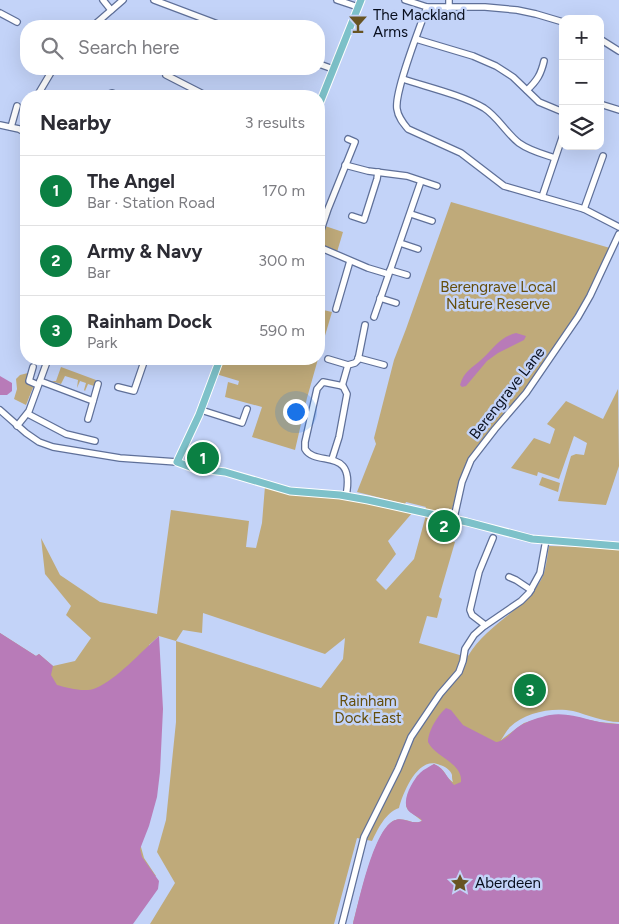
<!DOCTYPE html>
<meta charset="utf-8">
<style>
:root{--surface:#fff;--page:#f2f2f3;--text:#2b2b33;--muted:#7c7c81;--line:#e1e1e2;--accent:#0b8043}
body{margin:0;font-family:Figtree,sans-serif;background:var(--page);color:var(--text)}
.controls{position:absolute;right:15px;top:15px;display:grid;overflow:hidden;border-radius:10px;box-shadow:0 5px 20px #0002}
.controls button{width:45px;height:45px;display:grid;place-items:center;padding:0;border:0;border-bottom:1px solid var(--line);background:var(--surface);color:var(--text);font:25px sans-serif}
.you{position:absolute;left:295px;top:411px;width:18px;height:18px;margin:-12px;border:4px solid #fff;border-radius:50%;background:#1a73e8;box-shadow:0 0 0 8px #1a73e833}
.badge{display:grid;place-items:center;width:32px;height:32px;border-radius:50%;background:var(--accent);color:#fff;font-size:16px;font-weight:700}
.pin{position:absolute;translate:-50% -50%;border:2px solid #fff;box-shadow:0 1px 5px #0006}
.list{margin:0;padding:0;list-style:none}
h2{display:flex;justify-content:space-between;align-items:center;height:65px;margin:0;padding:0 20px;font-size:21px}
h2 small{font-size:16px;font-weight:400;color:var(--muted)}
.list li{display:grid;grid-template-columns:32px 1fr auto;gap:15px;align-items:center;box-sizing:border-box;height:70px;padding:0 20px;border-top:1px solid var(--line)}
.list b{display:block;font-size:19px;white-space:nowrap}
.list p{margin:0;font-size:16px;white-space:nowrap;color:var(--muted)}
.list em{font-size:16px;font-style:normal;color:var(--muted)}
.icon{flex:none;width:28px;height:28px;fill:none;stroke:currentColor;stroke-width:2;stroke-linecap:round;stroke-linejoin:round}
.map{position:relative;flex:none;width:619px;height:924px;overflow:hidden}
.search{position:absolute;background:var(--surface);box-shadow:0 5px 20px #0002;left:20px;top:20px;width:305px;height:55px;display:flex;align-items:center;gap:12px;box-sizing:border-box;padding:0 18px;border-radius:20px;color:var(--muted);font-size:19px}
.panel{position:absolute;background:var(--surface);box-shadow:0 5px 20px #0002;left:20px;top:90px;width:305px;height:275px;border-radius:20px}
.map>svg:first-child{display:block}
.green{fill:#bfaa7a;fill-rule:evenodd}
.water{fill:#b87bb8}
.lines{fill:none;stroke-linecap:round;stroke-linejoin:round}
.minor-casing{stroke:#5f7099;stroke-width:8}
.major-casing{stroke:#fff;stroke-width:9}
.minor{stroke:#fff;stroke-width:5.5}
.major{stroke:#7dc1c9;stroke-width:7}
.labels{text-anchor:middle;stroke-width:5;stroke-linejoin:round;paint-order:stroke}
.poi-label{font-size:15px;fill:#080e1d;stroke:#c3d3f8;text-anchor:start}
.park-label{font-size:15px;fill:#654e0b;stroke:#c3d3f8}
.street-label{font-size:15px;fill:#080e1d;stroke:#c3d3f8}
</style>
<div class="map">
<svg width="619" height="924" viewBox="0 0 619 924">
<rect width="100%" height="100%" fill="#c3d3f8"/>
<!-- green -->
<g class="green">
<path d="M451 202 610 248 583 304 535 378 476 448 458 485 456 500 449 514 425 509 426 507 406 502 405 504 357 492 376 444 374 438 394 360 406 329Z"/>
<path d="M325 226 343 232 337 252 321 244Z"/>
<path d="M319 309 332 312 319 356Z"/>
<path d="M221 359H318L307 398 295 450 252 437 262 407 225 397 228 382 238 385 239 381 216 374Z"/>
<path d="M61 367 96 380 94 386 88 384 85 391 84 390 86 383 80 381 77 388 78 380 65 376 61 384 51 381H56Z"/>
<path d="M28 373 34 385 26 405 14 399 17 389 16 379 20 375Z"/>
<path d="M618 389 619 466 606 505 558 501 571 456 576 454 584 455 587 443 574 436 559 479 538 472 537 476 511 468 534 438 550 444 555 429 547 424 566 401 603 419Z"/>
<path d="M542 477 560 483 558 492 539 485Z"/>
<path d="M265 486 286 493 342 499 413 512 388 541 396 554 376 580 386 590 414 559 426 515 445 519 441 538 455 542 439 597 442 599 437 618 427 616 419 643 463 656H468C486 625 523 611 541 580 546 571 547 557 549 546L619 548V722C604 722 588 715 573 711 553 707 525 712 510 727 506 731 504 736 501 740L524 723 551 715H566L599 722 619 724V924H353C359 902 374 832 393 821 403 815 413 826 422 821L408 810 406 806 408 795 417 776 434 764C447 770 444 776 453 782 452 780 452 777 452 775 451 770 444 766 440 765 418 755 403 793 399 808 385 813 378 829 372 841L357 838 334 924H150L175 883 157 852 166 820 176 722V641L159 636 149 645 141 847 144 858 156 876 0 924V633L36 656 39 654 53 666 75 661 91 638 66 615 71 606 45 574 41 538 60 575 100 602 157 614 171 510 249 521 246 547 256 548 262 523ZM203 613 325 654 345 638 343 659 321 688 176 641 183 630 202 633Z"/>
</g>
<!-- water -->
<g class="water">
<path d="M516 333 526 336 524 340 498 353 487 361 466 386 462 387 460 385C464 371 472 368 482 359 494 348 500 337 516 333Z"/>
<path d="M0 376 12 383V391L7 395H0Z"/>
<path d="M0 633 36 656 39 654 53 666 51 675 57 685C68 688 85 693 96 688 116 680 142 651 159 636L163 709 160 772 157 797 149 826 140 849 142 857 159 881 158 889 133 924H0Z"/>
<path d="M446 708 451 710 463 725 496 742C506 741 511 732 518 727 527 721 540 717 550 715 573 711 596 725 619 724V924H353C359 901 373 832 393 821 403 815 412 826 422 821L421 819C417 816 411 814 408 810 401 800 413 780 420 773 424 769 429 767 434 764 445 769 446 777 454 785L461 782C463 763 435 757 428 742 428 731 438 715 446 708Z"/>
</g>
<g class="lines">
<!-- minor casing -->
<g class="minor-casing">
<g id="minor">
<path d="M103 0 111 10"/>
<path d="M154 0 223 26"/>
<path d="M337 0 358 7"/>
<path d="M405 0 427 7H485L517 10 536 14 563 22"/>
<path d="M449 0V8"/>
<path d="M427 7C420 27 394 92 397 109 398 117 403 123 408 129L461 153 504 186 584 209 619 227"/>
<path d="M0 13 17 22"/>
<path d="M93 26 123 0"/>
<path d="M416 39 473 56 496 66 513 77 539 102 563 112"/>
<path d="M600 39 619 51"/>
<path d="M319 64 333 69"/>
<path d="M166 75 207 96"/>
<path d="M403 79C427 87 462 95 484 108 498 117 506 133 519 143 530 151 543 154 555 158"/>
<path d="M527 90C537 81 541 74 544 61"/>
<path d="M37 96 53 69"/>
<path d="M103 96 112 93 120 96"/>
<path d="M600 104 619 110"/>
<path d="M0 125 19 129 26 133"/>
<path d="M11 127 17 106"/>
<path d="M345 165 368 171 407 176 437 186"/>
<path d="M542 197 563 135"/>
<path d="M584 209 603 156"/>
<path d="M411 214 432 221"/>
<path d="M352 216 364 220 377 179 378 172"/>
<path d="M319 236 328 209 355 142 348 139"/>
<path d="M400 243 418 249"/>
<path d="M319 247 368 268 388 274"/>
<path d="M390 270 407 275"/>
<path d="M380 298 396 303"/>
<path d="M336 309 350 261"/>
<path d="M374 317 421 181"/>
<path d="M358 358 384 365"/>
<path d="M328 359 348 365"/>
<path d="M33 367 29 381 38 385"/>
<path d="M40 381 93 401"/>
<path d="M342 386 348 365 355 363 358 360 365 325"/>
<path d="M118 387 134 391 145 359"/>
<path d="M0 410 26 433 39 442 53 447 120 458 177 462"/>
<path d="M201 410 242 423 247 409"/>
<path d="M28 414 66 434 95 441"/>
<path d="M88 419 98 384"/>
<path d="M17 426 29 411 48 359"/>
<path d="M332 459 339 437 347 394 343 386 323 382 317 389 305 442V449C316 468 356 445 346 496"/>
<path d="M454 518 462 482 471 460 495 429 526 393 578 317 590 296 619 234"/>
<path d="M509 577 516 580 531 590"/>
<path d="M485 625 472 615 470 610 479 572 493 538"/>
<path d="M342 924 364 837 398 769 411 737 440 694 459 672 463 661 465 649 474 635 483 627 521 601 529 593 540 573 546 540"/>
</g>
</g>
<!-- major casing -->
<g class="major-casing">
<g id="major">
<path d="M319 105 361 0"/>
<path d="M220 359 199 415 177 462 193 468 225 472 290 491 340 495 368 500 467 522 532 539 619 546"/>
</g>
</g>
<!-- minor -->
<use href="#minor" class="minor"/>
<!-- major -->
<use href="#major" class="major"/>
</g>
<!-- icons -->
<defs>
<g id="bar-bare" transform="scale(1.5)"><path d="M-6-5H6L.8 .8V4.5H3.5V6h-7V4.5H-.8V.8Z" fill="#685423" stroke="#c3d3f8" stroke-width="2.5" paint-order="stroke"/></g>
<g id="sight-bare" transform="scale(1.5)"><path d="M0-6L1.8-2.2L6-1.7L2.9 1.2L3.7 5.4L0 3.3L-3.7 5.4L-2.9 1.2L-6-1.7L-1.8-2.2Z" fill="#685423" stroke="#c3d3f8" stroke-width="2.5" paint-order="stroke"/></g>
</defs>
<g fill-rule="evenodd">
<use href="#bar-bare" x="358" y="24"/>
<use href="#sight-bare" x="460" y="883"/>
</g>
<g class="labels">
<!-- poi labels -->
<g class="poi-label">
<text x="373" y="20">The Mackland<tspan x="373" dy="17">Arms</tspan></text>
<text x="475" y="888">Aberdeen</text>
</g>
<!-- park labels -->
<g class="park-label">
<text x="498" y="292">Berengrave Local<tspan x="498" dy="17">Nature Reserve</tspan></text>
<text x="368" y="706">Rainham<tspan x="368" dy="17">Dock East</tspan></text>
</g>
<!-- street labels -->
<g class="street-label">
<text transform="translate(507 393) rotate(-52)" y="5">Berengrave Lane</text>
</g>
</g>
</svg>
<div class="controls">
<button>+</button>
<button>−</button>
<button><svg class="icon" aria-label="layers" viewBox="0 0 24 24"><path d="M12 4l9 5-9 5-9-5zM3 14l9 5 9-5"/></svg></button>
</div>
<div class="you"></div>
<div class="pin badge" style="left:203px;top:458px">1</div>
<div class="pin badge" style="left:444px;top:526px">2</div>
<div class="pin badge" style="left:530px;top:690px">3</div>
<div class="search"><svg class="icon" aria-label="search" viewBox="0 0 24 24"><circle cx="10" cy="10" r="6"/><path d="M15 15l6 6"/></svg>Search here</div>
<section class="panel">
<h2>Nearby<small>3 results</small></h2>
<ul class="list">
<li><span class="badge">1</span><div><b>The Angel</b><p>Bar · Station Road</p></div><em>170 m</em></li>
<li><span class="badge">2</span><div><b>Army &amp; Navy</b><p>Bar</p></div><em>300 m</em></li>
<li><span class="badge">3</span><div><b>Rainham Dock</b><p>Park</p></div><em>590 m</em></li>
</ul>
</section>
</div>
